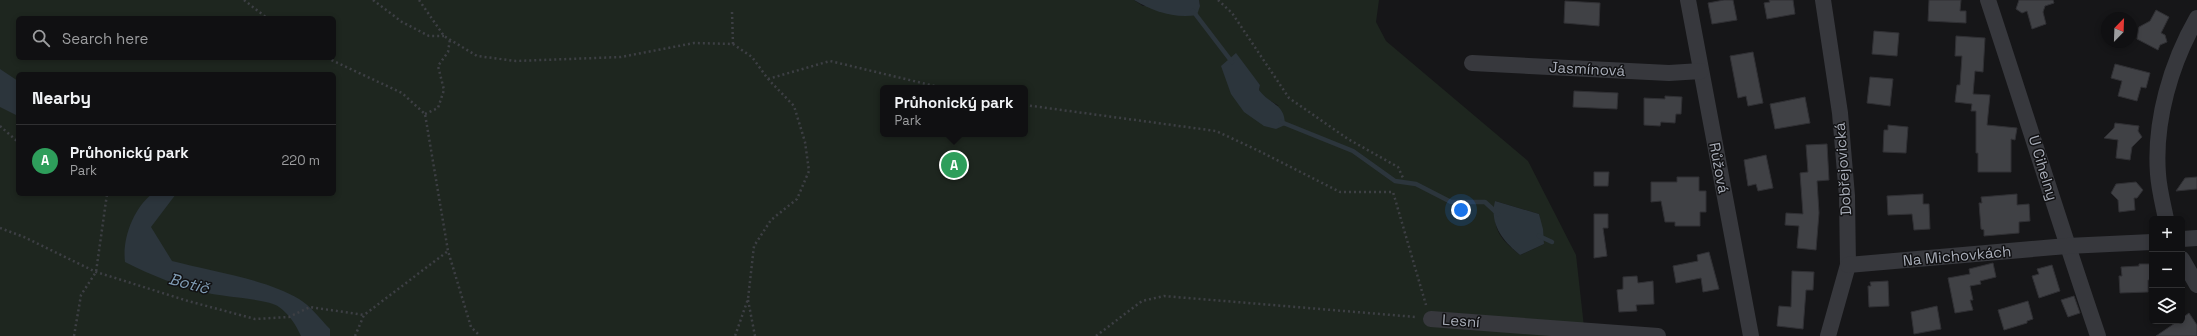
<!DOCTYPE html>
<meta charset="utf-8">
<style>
:root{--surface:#101012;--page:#19191b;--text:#f1f3f6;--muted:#9c9d9f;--line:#303032;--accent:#f2b134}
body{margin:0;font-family:"Space Grotesk",sans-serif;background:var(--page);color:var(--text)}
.controls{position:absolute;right:12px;bottom:12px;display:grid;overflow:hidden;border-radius:6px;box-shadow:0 2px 6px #0003}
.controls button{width:36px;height:36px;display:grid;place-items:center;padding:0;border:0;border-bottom:1px solid var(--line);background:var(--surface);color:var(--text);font:20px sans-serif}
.compass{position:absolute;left:2101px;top:12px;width:36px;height:36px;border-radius:50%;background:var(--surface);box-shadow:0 2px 6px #0003;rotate:23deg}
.you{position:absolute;left:1461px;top:210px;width:14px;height:14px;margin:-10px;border:3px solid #fff;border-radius:50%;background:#1a73e8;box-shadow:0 0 0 6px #1a73e833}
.badge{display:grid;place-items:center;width:26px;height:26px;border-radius:50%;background:var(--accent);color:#fff;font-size:13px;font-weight:700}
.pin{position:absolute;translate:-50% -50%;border:2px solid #fff;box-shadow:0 1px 4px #0006}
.popup{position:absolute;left:880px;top:85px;width:148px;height:52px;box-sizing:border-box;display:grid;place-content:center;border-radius:6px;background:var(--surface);filter:drop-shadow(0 1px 3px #0005);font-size:13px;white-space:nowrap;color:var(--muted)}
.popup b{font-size:15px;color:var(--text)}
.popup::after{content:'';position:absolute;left:50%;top:100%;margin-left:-8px;border:8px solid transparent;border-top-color:var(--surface)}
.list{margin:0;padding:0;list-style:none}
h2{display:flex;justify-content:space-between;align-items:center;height:52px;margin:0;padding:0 16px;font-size:17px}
h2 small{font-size:13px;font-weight:400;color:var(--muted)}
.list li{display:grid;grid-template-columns:26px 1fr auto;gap:12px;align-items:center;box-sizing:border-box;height:72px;padding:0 16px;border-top:1px solid var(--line)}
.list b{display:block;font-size:15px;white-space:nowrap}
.list p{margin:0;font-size:13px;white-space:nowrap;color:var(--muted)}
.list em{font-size:13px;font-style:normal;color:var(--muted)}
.icon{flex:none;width:22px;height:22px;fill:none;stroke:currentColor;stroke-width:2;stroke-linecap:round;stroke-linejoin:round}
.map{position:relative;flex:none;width:2197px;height:336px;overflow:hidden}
.search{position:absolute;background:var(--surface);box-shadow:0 2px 6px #0003;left:16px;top:16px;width:320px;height:44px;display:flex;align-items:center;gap:10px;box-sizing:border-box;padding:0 14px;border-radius:6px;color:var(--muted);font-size:15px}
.panel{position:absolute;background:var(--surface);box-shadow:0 2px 6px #0003;left:16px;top:72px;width:320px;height:124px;border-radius:6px}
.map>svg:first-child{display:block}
.green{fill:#1e261f;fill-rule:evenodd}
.water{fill:#2c353c}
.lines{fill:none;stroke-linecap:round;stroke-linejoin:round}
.stream{stroke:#2c353c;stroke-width:4.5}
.building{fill:#404145;stroke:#303034}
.path{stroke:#3d3f44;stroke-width:2.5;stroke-dasharray:2 3;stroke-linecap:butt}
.street{stroke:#37383d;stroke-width:16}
.labels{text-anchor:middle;stroke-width:3;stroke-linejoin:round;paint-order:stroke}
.street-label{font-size:15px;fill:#a8adb8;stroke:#111113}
.water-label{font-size:16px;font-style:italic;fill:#7f9bb3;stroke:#111113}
</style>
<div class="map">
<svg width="2197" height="336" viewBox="0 0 2197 336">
<rect width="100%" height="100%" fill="#161618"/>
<!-- green -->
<path class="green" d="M0 0H1134L1143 6H1200L1199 0H1379L1376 22 1386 41 1528 161 1576 255 1585 336H0ZM18 18H334V58H18ZM18 74H334V194H18ZM1255 79 1260 85 1259 90 1264 97 1279 106 1231 94ZM883 88H1025V134H883ZM1495 201 1539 214 1544 244 1520 255C1498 237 1493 230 1495 201Z"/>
<!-- water -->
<g class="water">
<path d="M1134 0H1199L1200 6 1197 15C1175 19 1152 11 1134 0Z"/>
<path d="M1236 53 1260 85 1259 90C1270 105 1285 103 1285 125L1276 129 1264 126 1244 112 1231 94 1221 66Z"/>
<path d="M0 69 18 81V116L0 107Z"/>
<path d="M152 194H176L151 227 172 261C210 271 266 279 299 299 311 306 320 319 330 329V336H301C296 325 289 314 279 307 269 299 224 297 208 293 179 286 152 276 125 262 122 238 134 208 152 194Z"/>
<path d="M1495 201 1539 214 1543 229 1544 244 1520 255C1503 241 1489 224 1495 201Z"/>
</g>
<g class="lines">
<!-- stream -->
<g class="stream">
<path d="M1193 11 1232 62"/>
<path d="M1281 122 1353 151 1395 181 1416 184 1451 202H1485L1498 214"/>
<path d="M1539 236 1552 242"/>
</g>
</g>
<!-- building -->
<g class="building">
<path d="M1724 0H1733L1737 20 1712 24 1708 3Z"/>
<path d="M1769 0H1793L1795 14 1767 19 1764 3 1770 2Z"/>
<path d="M1929 0H1961L1960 11H1966V23L1928 21Z"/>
<path d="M2019 0H2053L2054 3 2045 6 2043 12 2046 24 2032 29 2027 11 2022 13 2016 9Z"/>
<path d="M1565 1 1600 3 1599 26 1564 23Z"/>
<path d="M2156 10 2169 17 2161 33 2165 35 2167 42 2160 45 2158 50 2137 39 2139 27 2150 21Z"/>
<path d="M1874 31 1899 33 1897 56 1872 54Z"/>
<path d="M1956 36 1985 38 1983 72 1975 71 1973 94 1990 95 1987 125 2017 128 2015 140 2011 139V172H1978V153H1976V111H1971L1972 104 1955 102 1957 85H1960L1962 56H1955Z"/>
<path d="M1753 52 1763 103 1748 106 1746 96 1738 98 1730 56Z"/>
<path d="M2115 64 2150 73 2146 88 2141 87 2137 101 2118 96 2122 81 2111 78Z"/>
<path d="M1870 77 1893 79 1890 106 1867 103Z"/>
<path d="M1574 91 1618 93 1617 109 1573 107Z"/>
<path d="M1665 96 1682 97 1681 114H1676L1675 123 1661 122 1660 126 1644 125V98L1665 99Z"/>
<path d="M1805 97 1810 123 1775 129 1770 104Z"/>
<path d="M2115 123 2139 126 2138 131 2142 137 2132 147 2130 160 2116 158 2118 140 2104 138 2114 128Z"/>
<path d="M1888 125 1908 127 1906 153 1883 152 1884 130H1888Z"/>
<path d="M1827 144 1829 180 1817 181 1819 213 1816 250 1797 248 1799 226 1785 225 1786 213 1803 214 1800 173 1808 172 1806 145Z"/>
<path d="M1766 155 1773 188 1758 191 1756 184 1748 186 1744 160Z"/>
<path d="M1594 172H1609L1608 186H1594Z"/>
<path d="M1677 177H1699V191H1706V212H1700V226H1675V222H1665L1661 201 1651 202V182H1677Z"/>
<path d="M2197 177V189L2176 191 2185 178Z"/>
<path d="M2136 182 2143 190 2137 198H2134L2135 210 2119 212 2118 200 2111 193 2116 184Z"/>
<path d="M1923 194V204H1929L1930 229 1914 230 1912 214 1888 215 1887 196Z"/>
<path d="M2017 194V205L2029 204 2030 221 2019 222V233L1984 236V230L1981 229 1979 203H1982L1981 197Z"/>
<path d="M1594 214H1608V228H1603L1607 256 1594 258Z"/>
<path d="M1709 252 1719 289 1703 292 1701 278 1676 283 1673 266 1698 261 1697 255Z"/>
<path d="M1993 263 1996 277 1980 281 1981 284 1970 286 1973 300H1970L1973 310 1955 313 1948 278 1970 274 1969 269Z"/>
<path d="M2139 264H2152V280H2148V292L2120 293 2119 276H2122L2121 267 2139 266Z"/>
<path d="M2052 265 2060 291 2039 298 2032 276 2039 274 2037 269Z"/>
<path d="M1792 271 1814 272 1813 290H1806L1803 329 1777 326 1779 306 1791 307Z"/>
<path d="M1637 276 1638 283 1653 281 1654 304 1636 305 1637 311 1619 312 1617 290 1623 289V277Z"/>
<path d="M1888 281 1889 306 1869 307 1868 286H1871L1870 282Z"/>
<path d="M2074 296 2080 313 2068 317 2061 300Z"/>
<path d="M2028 301 2033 319 2027 321V323L2004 330 1998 310Z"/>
<path d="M1937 306 1941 329 1914 334 1911 312Z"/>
<path d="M2189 313 2197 325V336H2156L2178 321H2182V318Z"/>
</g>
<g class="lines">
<!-- path -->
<g class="path">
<path d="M244 0 267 18"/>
<path d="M373 0 402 22 429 36H444"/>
<path d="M419 0 444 36 477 56 516 61 621 57 694 43 733 44 752 57 768 79 794 106 805 142 809 171 797 199 771 220 754 246 748 299 735 336"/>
<path d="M1218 0 1232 13 1289 98 1348 139 1398 167 1403 178"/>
<path d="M732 12 733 44"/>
<path d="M327 58 402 93 425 114 448 251 471 327 480 336"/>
<path d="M768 79 830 61 943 88"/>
<path d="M1025 105 1216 131 1257 150 1340 192H1393L1426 305"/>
<path d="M425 114 438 108 444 90 438 66 448 52 450 39"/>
<path d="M0 126 18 142"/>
<path d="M0 228 24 237 96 272 188 301 255 319 289 317 310 307 364 315"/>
<path d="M748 300 755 336"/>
<path d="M74 336 81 295 96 272 107 194"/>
<path d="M355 336 364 315 448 251"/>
<path d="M1096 336 1142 301 1164 296 1416 317"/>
</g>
<!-- street -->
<g class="street">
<path d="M1688 0 1751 336"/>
<path d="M1823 0 1840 113 1847 196 1848 265 1828 336"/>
<path d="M1988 0C2025 112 2060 225 2098 336"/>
<path d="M1472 63 1669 73 1701 71"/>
<path d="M2166 219C2163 204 2159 189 2158 174 2154 121 2171 63 2197 18"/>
<path d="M2182 239 2197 238"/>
<path d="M2182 259 2197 285"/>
<path d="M1848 265 2067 246 2152 242"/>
<path d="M1431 319 1658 336"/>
</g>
</g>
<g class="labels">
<!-- street labels -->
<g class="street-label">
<text transform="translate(1587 69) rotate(3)" y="5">Jasmínová</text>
<text transform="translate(1719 168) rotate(79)" y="5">Růžová</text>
<text transform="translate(2043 168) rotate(73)" y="5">U Cihelny</text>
<text transform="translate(1843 169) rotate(-94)" y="5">Dobřejovická</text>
<text transform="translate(1957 256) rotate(-5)" y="5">Na Michovkách</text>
<text transform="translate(1461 321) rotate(4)" y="5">Lesní</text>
</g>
<!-- water labels -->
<g class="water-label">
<text transform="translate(189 283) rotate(15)" y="6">Botič</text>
</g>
</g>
</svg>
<div class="controls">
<button>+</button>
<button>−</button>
<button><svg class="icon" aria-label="layers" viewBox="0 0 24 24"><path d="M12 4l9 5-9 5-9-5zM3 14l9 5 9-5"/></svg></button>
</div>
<svg class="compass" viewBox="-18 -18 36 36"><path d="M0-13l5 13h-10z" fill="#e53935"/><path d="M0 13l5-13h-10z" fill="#9c9d9f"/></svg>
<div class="you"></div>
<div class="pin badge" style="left:954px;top:165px;background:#2e9e5b">A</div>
<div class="popup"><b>Průhonický park</b>Park</div>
<div class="search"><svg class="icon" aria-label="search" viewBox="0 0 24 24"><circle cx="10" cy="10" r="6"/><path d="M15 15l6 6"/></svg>Search here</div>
<section class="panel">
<h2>Nearby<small></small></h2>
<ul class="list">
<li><span class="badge" style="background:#2e9e5b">A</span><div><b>Průhonický park</b><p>Park</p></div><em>220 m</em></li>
</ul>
</section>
</div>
